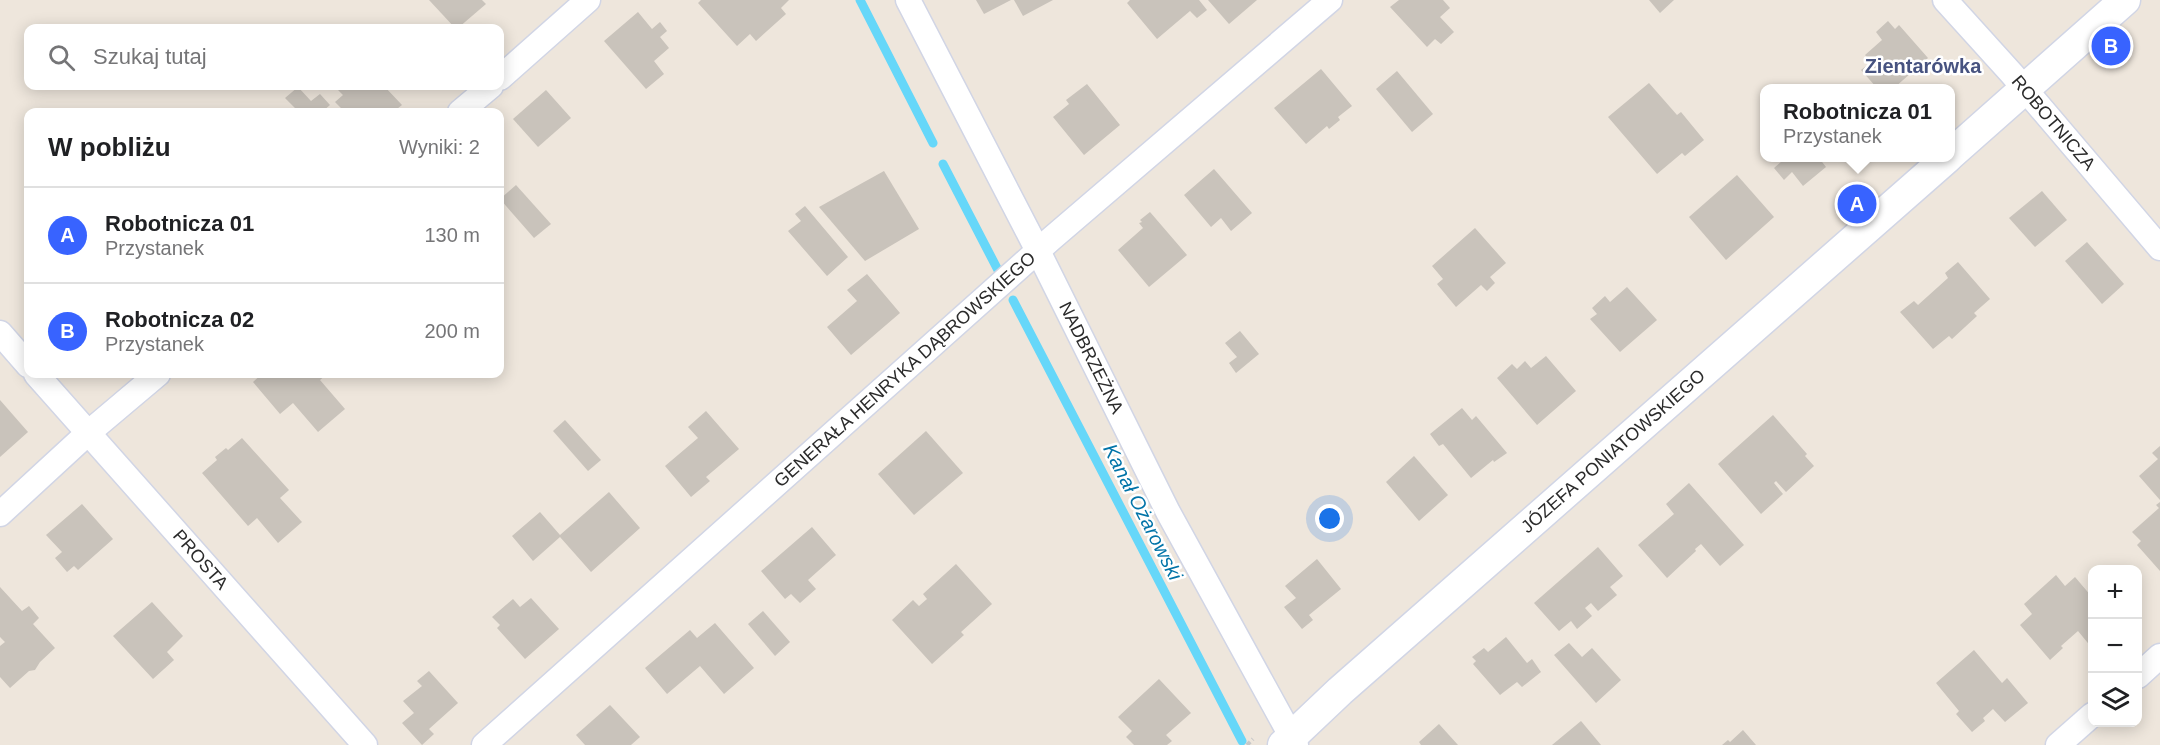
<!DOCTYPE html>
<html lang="pl">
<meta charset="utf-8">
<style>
:root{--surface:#fff;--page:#f2f2f2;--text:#202124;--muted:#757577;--line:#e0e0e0;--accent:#3863ff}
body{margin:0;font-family:Arial,sans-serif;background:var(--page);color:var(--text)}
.controls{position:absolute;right:18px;bottom:18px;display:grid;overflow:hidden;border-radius:12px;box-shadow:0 3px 15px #0003}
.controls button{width:54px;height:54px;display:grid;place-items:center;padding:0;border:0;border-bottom:2px solid var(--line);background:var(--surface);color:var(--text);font:30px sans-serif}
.you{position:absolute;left:1330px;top:519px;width:21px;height:21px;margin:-15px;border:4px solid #fff;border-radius:50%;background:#1a73e8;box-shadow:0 0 0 9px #1a73e833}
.badge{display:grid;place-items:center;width:39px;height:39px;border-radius:50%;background:var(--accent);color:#fff;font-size:20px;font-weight:700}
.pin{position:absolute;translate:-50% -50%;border:3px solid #fff;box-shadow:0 2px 6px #0006}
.popup{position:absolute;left:1760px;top:84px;width:195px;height:78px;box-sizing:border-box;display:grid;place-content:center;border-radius:12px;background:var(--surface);filter:drop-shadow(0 2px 4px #0005);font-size:20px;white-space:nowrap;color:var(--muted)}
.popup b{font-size:22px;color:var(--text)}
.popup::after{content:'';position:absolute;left:50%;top:100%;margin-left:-12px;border:12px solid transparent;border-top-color:var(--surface)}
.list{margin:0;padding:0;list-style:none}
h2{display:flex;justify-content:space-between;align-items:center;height:78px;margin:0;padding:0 24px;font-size:26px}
h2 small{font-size:20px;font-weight:400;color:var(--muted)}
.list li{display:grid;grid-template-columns:39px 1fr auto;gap:18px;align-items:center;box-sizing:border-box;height:96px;padding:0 24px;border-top:2px solid var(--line)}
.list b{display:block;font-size:22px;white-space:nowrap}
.list p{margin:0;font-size:20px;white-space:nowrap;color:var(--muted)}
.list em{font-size:20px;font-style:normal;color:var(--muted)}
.icon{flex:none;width:33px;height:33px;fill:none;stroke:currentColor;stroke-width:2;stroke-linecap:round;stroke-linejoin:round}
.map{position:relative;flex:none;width:2160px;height:745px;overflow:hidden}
.search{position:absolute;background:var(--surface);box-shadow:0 3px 15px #0003;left:24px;top:24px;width:480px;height:66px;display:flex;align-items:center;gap:15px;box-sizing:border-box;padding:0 21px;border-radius:12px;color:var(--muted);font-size:22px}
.panel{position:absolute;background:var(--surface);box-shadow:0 3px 15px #0003;left:24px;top:108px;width:480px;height:270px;border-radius:12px}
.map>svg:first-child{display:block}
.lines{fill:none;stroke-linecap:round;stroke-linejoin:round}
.stream{stroke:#66d7f9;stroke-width:9}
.building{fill:#c9c3bb}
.minor-casing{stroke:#d1d5e5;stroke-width:27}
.tertiary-casing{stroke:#d1d5e5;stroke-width:33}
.path{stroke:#c8c8c8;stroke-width:4;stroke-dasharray:4.5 3;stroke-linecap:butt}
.minor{stroke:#fff;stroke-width:24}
.tertiary{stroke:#fff;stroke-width:30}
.labels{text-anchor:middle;stroke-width:5;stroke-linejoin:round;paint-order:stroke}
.street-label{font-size:18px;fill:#2b2b2b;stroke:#fff}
.neighbourhood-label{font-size:20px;font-weight:bold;fill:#475380;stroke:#fff}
.water-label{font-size:20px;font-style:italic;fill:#0274a8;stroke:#fff}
</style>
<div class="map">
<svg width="2160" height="745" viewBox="0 0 2160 745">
<rect width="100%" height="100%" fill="#eee6dc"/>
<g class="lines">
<!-- stream -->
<g class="stream">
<path d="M860 0 933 143"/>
<path d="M943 164 1000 274"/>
<path d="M1013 300 1242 741"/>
</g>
</g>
<!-- building -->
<g class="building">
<path d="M429 0H482L486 4 458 28H455Z"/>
<path d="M701 0H789L781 8 786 14 756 41 750 34 737 46 698 3Z"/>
<path d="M976 0H1011L984 14Z"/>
<path d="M1014 0H1053L1023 16Z"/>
<path d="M1130 0H1199L1207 10 1197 18 1190 11 1157 39 1127 3Z"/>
<path d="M1208 0H1257L1229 24Z"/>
<path d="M1399 0H1443L1450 8 1440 17 1454 32 1441 44 1435 39 1427 47 1390 7Z"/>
<path d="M1649 0H1674L1660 13Z"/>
<path d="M638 12 652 29 660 22 667 31 660 37 669 48 654 61 664 74 646 89 604 41Z"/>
<path d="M1888 21 1895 29 1899 25 1928 58 1894 88 1890 84 1884 88H1877L1861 70 1871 62 1865 55 1882 40 1876 32Z"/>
<path d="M1321 69 1352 106 1338 117 1340 120 1329 129 1327 126 1306 144 1274 108Z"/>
<path d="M1397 71 1433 114 1412 132 1376 89Z"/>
<path d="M1649 83 1677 115 1681 112 1704 140 1685 156 1682 153 1657 174 1608 117Z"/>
<path d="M1087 84 1120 125 1084 155 1053 117 1069 104 1066 100Z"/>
<path d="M343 86H384L402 105 393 112H345L335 102 343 95 338 90Z"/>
<path d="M298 87 311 101 320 94 330 105 323 111 324 112H299L285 98Z"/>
<path d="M546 90 571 118 538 147 513 119Z"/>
<path d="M1779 158H1819L1826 167 1803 186 1792 172 1784 180 1774 168 1782 161Z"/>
<path d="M1214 169 1252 213 1231 231 1221 218 1211 227 1184 195Z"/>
<path d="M884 171 919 229 865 261 819 207Z"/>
<path d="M1737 175 1774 217 1726 260 1689 217Z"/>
<path d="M516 185 551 224 534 238 500 199Z"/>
<path d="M2042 191 2067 220 2035 247 2009 218Z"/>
<path d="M805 206 848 257 827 276 788 231 801 221 795 214Z"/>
<path d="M1150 212 1187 255 1149 287 1118 250 1143 228 1139 223 1142 222 1140 220Z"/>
<path d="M1475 228 1506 263 1490 277 1495 283 1487 291 1481 285 1456 307 1437 284 1443 279 1432 266Z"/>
<path d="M2087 242 2124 284 2102 304 2065 261Z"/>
<path d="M1958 262 1990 299 1974 313 1977 316 1965 327 1952 339 1949 336 1933 349 1900 312 1914 301 1918 305 1948 278 1945 273Z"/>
<path d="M867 274 900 313 851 355 827 327 857 301 847 290Z"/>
<path d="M1627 287 1657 320 1620 352 1590 319 1597 314 1592 308 1605 296 1610 302Z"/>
<path d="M1240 331 1259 354 1236 373 1229 363 1237 357 1225 343Z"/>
<path d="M1546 356 1576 391 1537 425 1497 378 1512 364 1517 369 1525 361 1531 368Z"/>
<path d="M262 374H327L320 380 345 409 318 432 293 403 280 414 253 382Z"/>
<path d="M0 400 28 432 0 457Z"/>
<path d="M1462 408 1472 420 1476 416 1507 453 1494 462 1493 460 1471 478 1443 444 1439 446 1430 434Z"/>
<path d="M706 411 739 449 706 477 710 481 691 497 665 466 698 438 688 427Z"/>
<path d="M1773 415 1807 454 1805 456 1814 466 1786 492 1776 481 1774 483 1783 494 1761 514 1718 464Z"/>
<path d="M565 420 601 460 588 471 553 431Z"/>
<path d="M926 431 963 473 914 515 878 474Z"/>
<path d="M242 438 289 490 280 498 302 522 278 543 257 518 248 526 202 473 217 460 215 457 226 448 228 450Z"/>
<path d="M2160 446V500L2139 476 2158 459 2152 453Z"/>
<path d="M1414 456 1448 495 1419 521 1386 482Z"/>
<path d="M1689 483 1744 545 1720 566 1701 544 1695 549 1696 551 1667 578 1638 545 1674 514 1666 504Z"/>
<path d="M609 492 640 528 591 572 560 537 533 561 512 536 540 512 560 535Z"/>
<path d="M2160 502V571L2137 545 2141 541 2132 532 2159 508 2156 505Z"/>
<path d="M82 504 113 539 78 570 74 566 67 572 55 558 62 552 46 535Z"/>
<path d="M812 527 836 555 808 580 816 589 800 603 791 594 785 599 761 571Z"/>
<path d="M1598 547 1623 576 1610 587 1617 595 1598 611 1591 603 1585 608 1592 616 1577 629 1571 621 1559 631 1534 603Z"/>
<path d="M1317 559 1341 589 1309 615 1313 620 1302 629 1284 607 1296 598 1285 586Z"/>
<path d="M956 564 992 604 961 632 964 635 932 664 892 620 913 600 919 606 927 599 923 594Z"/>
<path d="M2056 575 2065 586 2075 577 2092 597V648L2078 631 2061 646 2063 648 2050 660 2020 625 2032 614 2024 604Z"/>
<path d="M0 587 22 611 29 606 39 618 33 624 55 648 40 662 35 670 29 671 10 688 0 677V646L5 642 0 637Z"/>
<path d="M531 598 559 629 525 659 497 628 500 625 492 617 513 599 520 607Z"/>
<path d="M152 602 183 636 167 652 174 660 153 679 113 636Z"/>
<path d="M763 611 790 642 775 656 748 624Z"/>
<path d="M715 623 754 668 724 694 700 666 667 694 645 668 690 630 697 638Z"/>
<path d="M1506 637 1527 663 1532 659 1541 672 1522 687 1517 682 1500 695 1473 664 1476 661 1472 657 1484 648 1488 652Z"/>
<path d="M1569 643 1582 657 1592 648 1621 680 1596 703 1554 655Z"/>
<path d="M1974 650 2002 683 2007 678 2028 703 2005 722 1993 709 1983 718 1985 721 1972 732 1956 714 1959 711 1936 683Z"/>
<path d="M429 671 458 703 429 729 434 734 422 745 402 723 414 713 403 701 422 686 417 681Z"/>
<path d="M1159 679 1191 713 1166 735 1172 741 1167 745H1134L1126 737 1132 731 1118 717Z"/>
<path d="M610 705 640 737 631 745H585L576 735Z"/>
<path d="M1581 721 1601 745H1552Z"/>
<path d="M1439 724 1458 745H1421L1419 742Z"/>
<path d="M1743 730 1756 745H1722L1728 740 1730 742Z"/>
</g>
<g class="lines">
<!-- minor casing -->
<g class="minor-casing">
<g id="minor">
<path id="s1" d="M908 0 1038 251 1168 512 1296 745"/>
<path id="s2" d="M1945 0 2012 74 2160 248"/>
<path d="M500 78 588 0"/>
<path d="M460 112 491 86"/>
<path d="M0 333 28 365"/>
<path id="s3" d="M36 374 365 745"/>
<path d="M0 514 88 433 158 374"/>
<path d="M2138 676 2160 656"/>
<path id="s4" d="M484 745 1051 239 1330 0"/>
<path d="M2058 745 2092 715"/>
</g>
</g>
<!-- tertiary casing -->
<g class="tertiary-casing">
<g id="tertiary">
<path d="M1950 155 2125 0"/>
<path id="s5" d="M1283 745 1340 691 1947 158"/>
</g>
</g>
<!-- path -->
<path class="path" d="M1247 745 1253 739"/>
<!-- minor -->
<use href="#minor" class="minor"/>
<!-- tertiary -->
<use href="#tertiary" class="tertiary"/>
</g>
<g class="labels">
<!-- street labels -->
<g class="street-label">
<text dy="6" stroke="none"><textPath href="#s2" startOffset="164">ROBOTNICZA</textPath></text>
<text dy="6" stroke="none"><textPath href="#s1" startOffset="402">NADBRZEŻNA</textPath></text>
<text dy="6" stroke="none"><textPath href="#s4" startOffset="564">GENERAŁA HENRYKA DĄBROWSKIEGO</textPath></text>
<text dy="6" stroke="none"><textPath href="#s5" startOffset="442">JÓZEFA PONIATOWSKIEGO</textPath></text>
<text dy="6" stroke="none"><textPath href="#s3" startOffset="248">PROSTA</textPath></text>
</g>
<!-- neighbourhood labels -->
<g class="neighbourhood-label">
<text x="1923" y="73">Zientarówka</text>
</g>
<!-- water labels -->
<g class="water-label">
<text transform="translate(1143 512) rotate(63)" y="7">Kanał Ożarowski</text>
</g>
</g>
</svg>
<div class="controls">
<button>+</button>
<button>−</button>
<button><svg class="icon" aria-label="layers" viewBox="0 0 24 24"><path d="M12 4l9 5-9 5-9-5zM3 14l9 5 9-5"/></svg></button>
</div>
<div class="you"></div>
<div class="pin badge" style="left:1857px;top:204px">A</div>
<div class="popup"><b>Robotnicza 01</b>Przystanek</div>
<div class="pin badge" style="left:2111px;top:46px">B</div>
<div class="search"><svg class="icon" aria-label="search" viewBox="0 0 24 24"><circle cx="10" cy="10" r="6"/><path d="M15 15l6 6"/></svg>Szukaj tutaj</div>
<section class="panel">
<h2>W pobliżu<small>Wyniki: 2</small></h2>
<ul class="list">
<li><span class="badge">A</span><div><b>Robotnicza 01</b><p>Przystanek</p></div><em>130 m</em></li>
<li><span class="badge">B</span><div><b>Robotnicza 02</b><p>Przystanek</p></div><em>200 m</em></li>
</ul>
</section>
</div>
